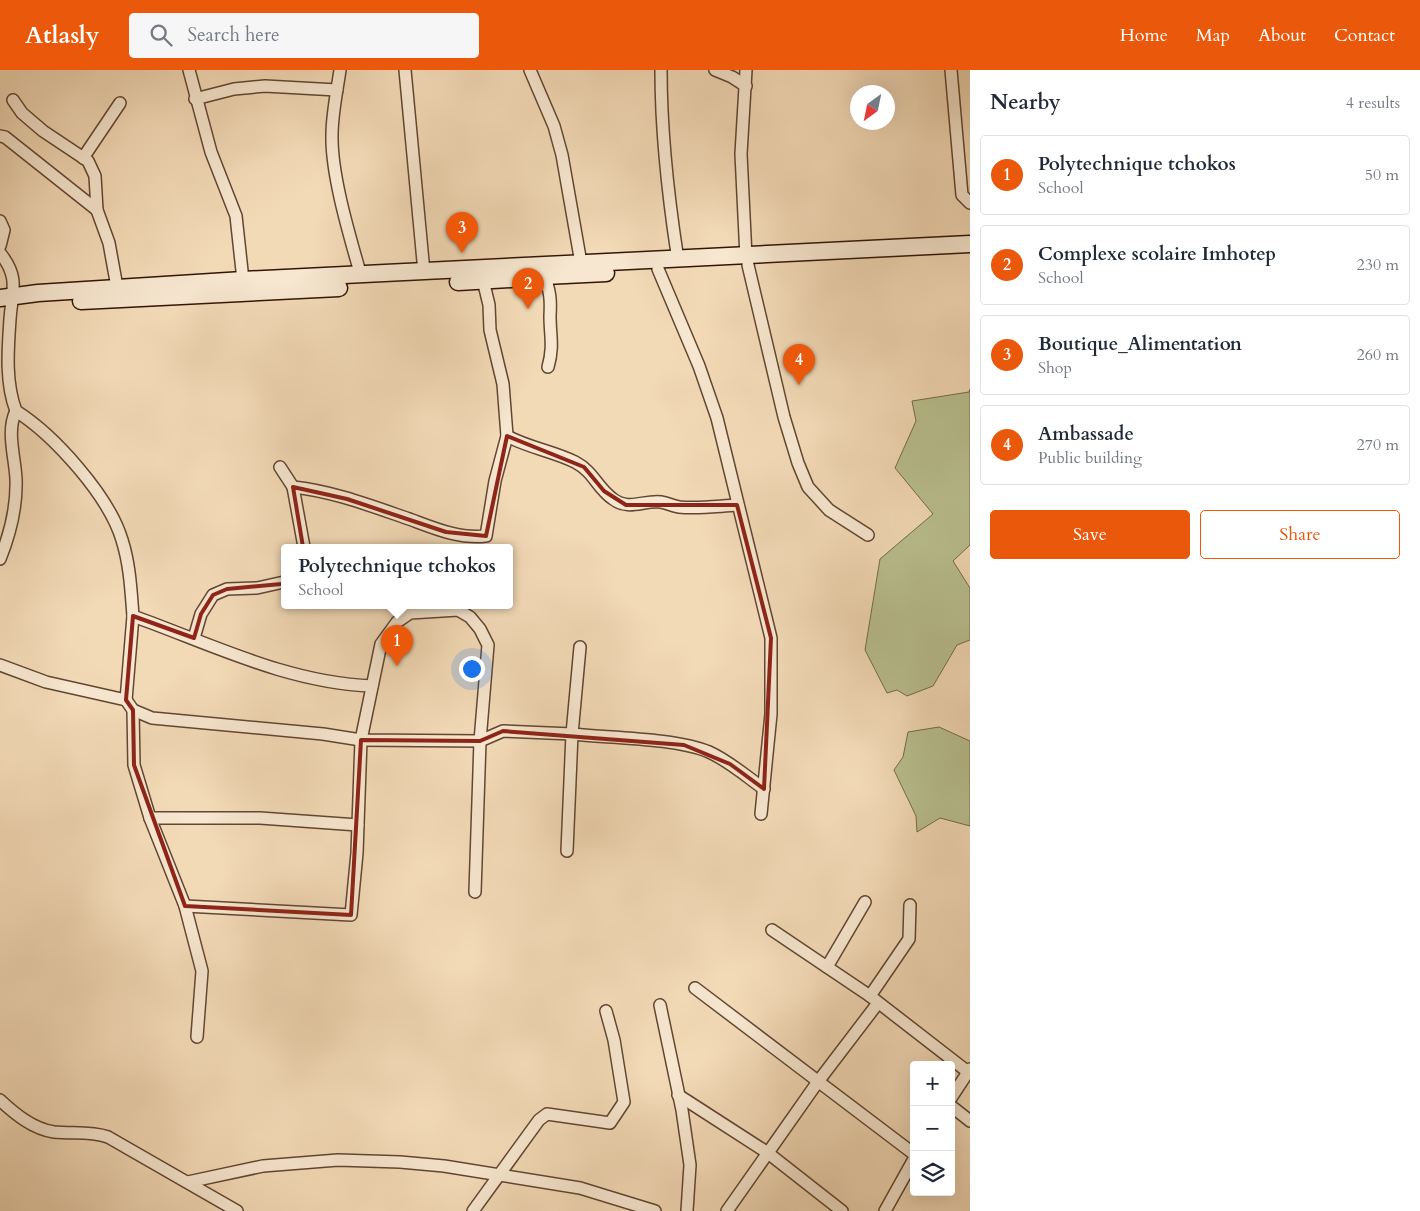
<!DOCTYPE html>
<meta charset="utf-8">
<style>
:root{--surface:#fff;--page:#f6f6f7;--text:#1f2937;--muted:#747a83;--line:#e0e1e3;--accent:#ea580c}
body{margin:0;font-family:Cardo,serif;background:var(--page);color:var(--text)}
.controls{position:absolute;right:15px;bottom:15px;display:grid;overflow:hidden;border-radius:5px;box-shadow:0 5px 20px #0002}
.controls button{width:45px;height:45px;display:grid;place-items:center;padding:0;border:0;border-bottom:1px solid var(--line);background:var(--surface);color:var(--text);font:25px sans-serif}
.compass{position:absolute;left:850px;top:15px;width:45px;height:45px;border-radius:50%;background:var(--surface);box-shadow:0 5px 20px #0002;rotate:213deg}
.you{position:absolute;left:471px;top:598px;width:18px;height:18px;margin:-12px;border:4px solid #fff;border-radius:50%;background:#1a73e8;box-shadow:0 0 0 8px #1a73e833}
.badge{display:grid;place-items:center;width:32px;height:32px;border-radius:50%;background:var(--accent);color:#fff;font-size:16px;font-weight:700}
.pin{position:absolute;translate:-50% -41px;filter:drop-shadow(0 1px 2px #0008)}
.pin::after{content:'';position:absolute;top:26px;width:18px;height:15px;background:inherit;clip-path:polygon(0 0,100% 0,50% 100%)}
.popup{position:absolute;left:281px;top:474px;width:232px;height:65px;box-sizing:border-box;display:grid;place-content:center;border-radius:5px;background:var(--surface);filter:drop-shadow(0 1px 4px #0005);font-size:16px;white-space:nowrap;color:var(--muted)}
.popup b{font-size:19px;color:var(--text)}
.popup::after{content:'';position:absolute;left:50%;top:100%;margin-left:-10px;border:10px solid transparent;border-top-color:var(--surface)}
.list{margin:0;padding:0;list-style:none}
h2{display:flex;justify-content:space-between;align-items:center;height:65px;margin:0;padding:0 20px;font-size:21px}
h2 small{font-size:16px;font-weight:400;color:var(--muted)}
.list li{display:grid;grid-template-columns:32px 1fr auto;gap:15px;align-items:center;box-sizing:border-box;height:80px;margin:0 10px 10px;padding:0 10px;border:1px solid var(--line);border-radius:5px}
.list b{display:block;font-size:19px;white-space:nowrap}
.list p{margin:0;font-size:16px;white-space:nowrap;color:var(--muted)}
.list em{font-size:16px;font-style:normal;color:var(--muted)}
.actions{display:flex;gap:10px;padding:15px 20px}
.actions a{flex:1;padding:11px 0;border:1px solid var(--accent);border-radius:5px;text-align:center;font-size:18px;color:var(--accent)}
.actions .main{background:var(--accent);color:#fff}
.icon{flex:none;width:28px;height:28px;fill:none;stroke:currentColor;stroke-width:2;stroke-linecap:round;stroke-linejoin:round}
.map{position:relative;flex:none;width:970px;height:1141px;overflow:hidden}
header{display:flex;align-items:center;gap:30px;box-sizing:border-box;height:70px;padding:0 25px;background:var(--accent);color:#fff}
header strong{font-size:24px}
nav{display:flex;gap:28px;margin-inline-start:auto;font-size:18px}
.search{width:350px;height:45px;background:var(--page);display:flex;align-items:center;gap:12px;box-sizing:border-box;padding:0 18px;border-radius:5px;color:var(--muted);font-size:19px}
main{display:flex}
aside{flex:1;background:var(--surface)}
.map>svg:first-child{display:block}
.green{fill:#b9c090;stroke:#766a4b}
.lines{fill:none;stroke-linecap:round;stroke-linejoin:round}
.minor-casing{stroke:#624632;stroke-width:14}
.secondary-casing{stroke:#321506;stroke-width:19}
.minor{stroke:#f7e7d0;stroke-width:11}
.secondary{stroke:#f7e7d0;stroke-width:16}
.marked{fill:none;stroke:#8f2418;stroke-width:4;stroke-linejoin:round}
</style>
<header>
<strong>Atlasly</strong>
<div class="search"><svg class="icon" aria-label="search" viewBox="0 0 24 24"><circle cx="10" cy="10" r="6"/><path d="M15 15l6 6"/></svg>Search here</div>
<nav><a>Home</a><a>Map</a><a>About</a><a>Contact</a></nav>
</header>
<main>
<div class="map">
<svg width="970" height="1141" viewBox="0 0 970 1141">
<rect width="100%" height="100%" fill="#f3dab7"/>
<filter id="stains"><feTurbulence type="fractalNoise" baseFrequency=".004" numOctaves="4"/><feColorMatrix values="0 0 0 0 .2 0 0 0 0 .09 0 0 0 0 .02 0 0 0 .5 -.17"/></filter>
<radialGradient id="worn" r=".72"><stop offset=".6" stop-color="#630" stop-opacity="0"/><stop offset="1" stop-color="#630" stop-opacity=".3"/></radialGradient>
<!-- green -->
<g class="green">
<path d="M970 319V475L953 491 970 518V570L957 575 933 616 907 626 897 620 887 623 865 580 880 489 933 444 895 398 916 351 912 331 969 322Z"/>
<path d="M939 657 970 671V756L940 748 917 762 916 746 894 700 903 687 908 662Z"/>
</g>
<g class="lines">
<!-- minor casing -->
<g class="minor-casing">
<g id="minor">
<path d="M189 0 211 82 236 146 243 210"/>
<path d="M340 0C337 21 332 44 332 65 331 105 350 167 361 206"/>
<path d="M405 0 424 202"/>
<path d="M530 0 554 56 562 85 581 193"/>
<path d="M661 0C661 64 668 126 678 190"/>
<path d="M715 0 732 7 746 16"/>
<path d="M951 0 962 125 970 133"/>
<path d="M195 29 234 19 265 16 337 20"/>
<path d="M13 30 22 43 43 61 88 91 95 106 97 140 109 173 117 217"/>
<path d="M0 66 5 67 97 140"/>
<path d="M83 88 120 33"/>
<path d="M0 151 4 160 0 176"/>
<path d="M0 183C20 208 12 221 10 249 8 279 5 312 16 341 54 365 109 426 122 470 130 495 131 521 133 546 211 574 288 613 372 616"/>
<path d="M746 187 741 84 746 0"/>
<path d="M748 195 784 347 798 393 808 417 829 440 868 465"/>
<path d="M658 199 699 296 717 348 771 568V644L761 744"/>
<path d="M545 206C550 223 551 229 550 246 550 266 554 276 548 297"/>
<path d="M507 366C529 378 553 381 575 392 594 402 597 418 613 429 629 441 643 430 661 432 667 433 673 436 679 437 698 439 718 436 737 435"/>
<path d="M280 397 293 417 304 477"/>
<path d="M293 417C333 421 374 437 412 450 436 459 460 469 486 466L495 411 507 366 503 314 490 260 489 235 483 210"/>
<path d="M0 489C10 464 17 436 16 409 15 387 6 361 16 341"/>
<path d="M194 568 201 544 213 525 227 519 257 518 284 512"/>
<path d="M0 595 46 612 126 630 133 546"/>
<path d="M126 630 133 640 152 648 323 664 361 670 480 671 503 661 572 664 580 577"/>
<path d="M133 640 134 695 150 748 185 836 202 901 197 967"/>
<path d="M150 748H260L358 755"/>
<path d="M567 781 572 664C609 668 677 668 709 682 729 691 746 706 764 719"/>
<path d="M185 836 351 845 357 783 361 670 381 574 397 552 410 543 458 540 470 547 480 559 488 575 480 671 475 822"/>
<path d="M772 860 870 926 968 1002"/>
<path d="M827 897 865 832"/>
<path d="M695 918 914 1084"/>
<path d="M870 926 909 869 910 835"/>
<path d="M660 935 682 1040 690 1095 687 1141"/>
<path d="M678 1025 768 1083 842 1141"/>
<path d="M951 1028 970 999"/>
<path d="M0 1030C15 1044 33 1059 54 1062 73 1064 90 1061 108 1067L237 1141"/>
<path d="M951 1036 970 1051"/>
<path d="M188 1112 263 1096 338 1090 400 1092 444 1096 580 1118 655 1141"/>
<path d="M473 1141 539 1050 547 1044 610 1053 624 1032 614 970 606 941"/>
<path d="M727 1141 817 1013 878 933"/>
<path d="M885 1141 914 1089"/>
</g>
</g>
<!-- secondary casing -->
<g class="secondary-casing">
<g id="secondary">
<path d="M545 206 606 203"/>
<path d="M458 212 511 209"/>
<path d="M0 228 38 223 243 210 970 174"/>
<path d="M81 231 339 218"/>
</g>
</g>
<!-- minor -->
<use href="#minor" class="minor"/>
<!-- secondary -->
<use href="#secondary" class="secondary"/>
</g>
<!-- marked area -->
<path class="marked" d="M507 366 584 397 604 421 626 435H737L771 568 764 719 730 694 684 675 503 661 480 671 361 670 351 845 185 836 134 695 133 640 126 630 133 546 194 568 201 544 213 525 227 519 281 514 294 507 305 489 293 417 347 429 446 462 486 466Z"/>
<rect width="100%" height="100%" filter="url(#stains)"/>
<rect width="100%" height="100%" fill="url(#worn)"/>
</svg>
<div class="controls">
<button>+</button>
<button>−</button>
<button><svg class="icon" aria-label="layers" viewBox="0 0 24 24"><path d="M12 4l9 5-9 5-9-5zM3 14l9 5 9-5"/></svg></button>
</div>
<svg class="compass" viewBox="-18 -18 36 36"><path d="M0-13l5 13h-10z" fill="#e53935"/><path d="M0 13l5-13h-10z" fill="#747a83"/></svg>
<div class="you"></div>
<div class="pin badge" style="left:397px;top:596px">1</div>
<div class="popup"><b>Polytechnique tchokos</b>School</div>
<div class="pin badge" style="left:528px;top:239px">2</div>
<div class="pin badge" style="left:462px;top:183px">3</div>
<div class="pin badge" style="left:799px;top:315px">4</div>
</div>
<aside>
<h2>Nearby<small>4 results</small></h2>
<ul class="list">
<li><span class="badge">1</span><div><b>Polytechnique tchokos</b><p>School</p></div><em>50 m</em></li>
<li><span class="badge">2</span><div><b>Complexe scolaire Imhotep</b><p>School</p></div><em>230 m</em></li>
<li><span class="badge">3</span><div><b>Boutique_Alimentation</b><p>Shop</p></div><em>260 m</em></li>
<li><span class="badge">4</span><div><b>Ambassade</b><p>Public building</p></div><em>270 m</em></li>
</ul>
<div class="actions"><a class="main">Save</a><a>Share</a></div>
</aside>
</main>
